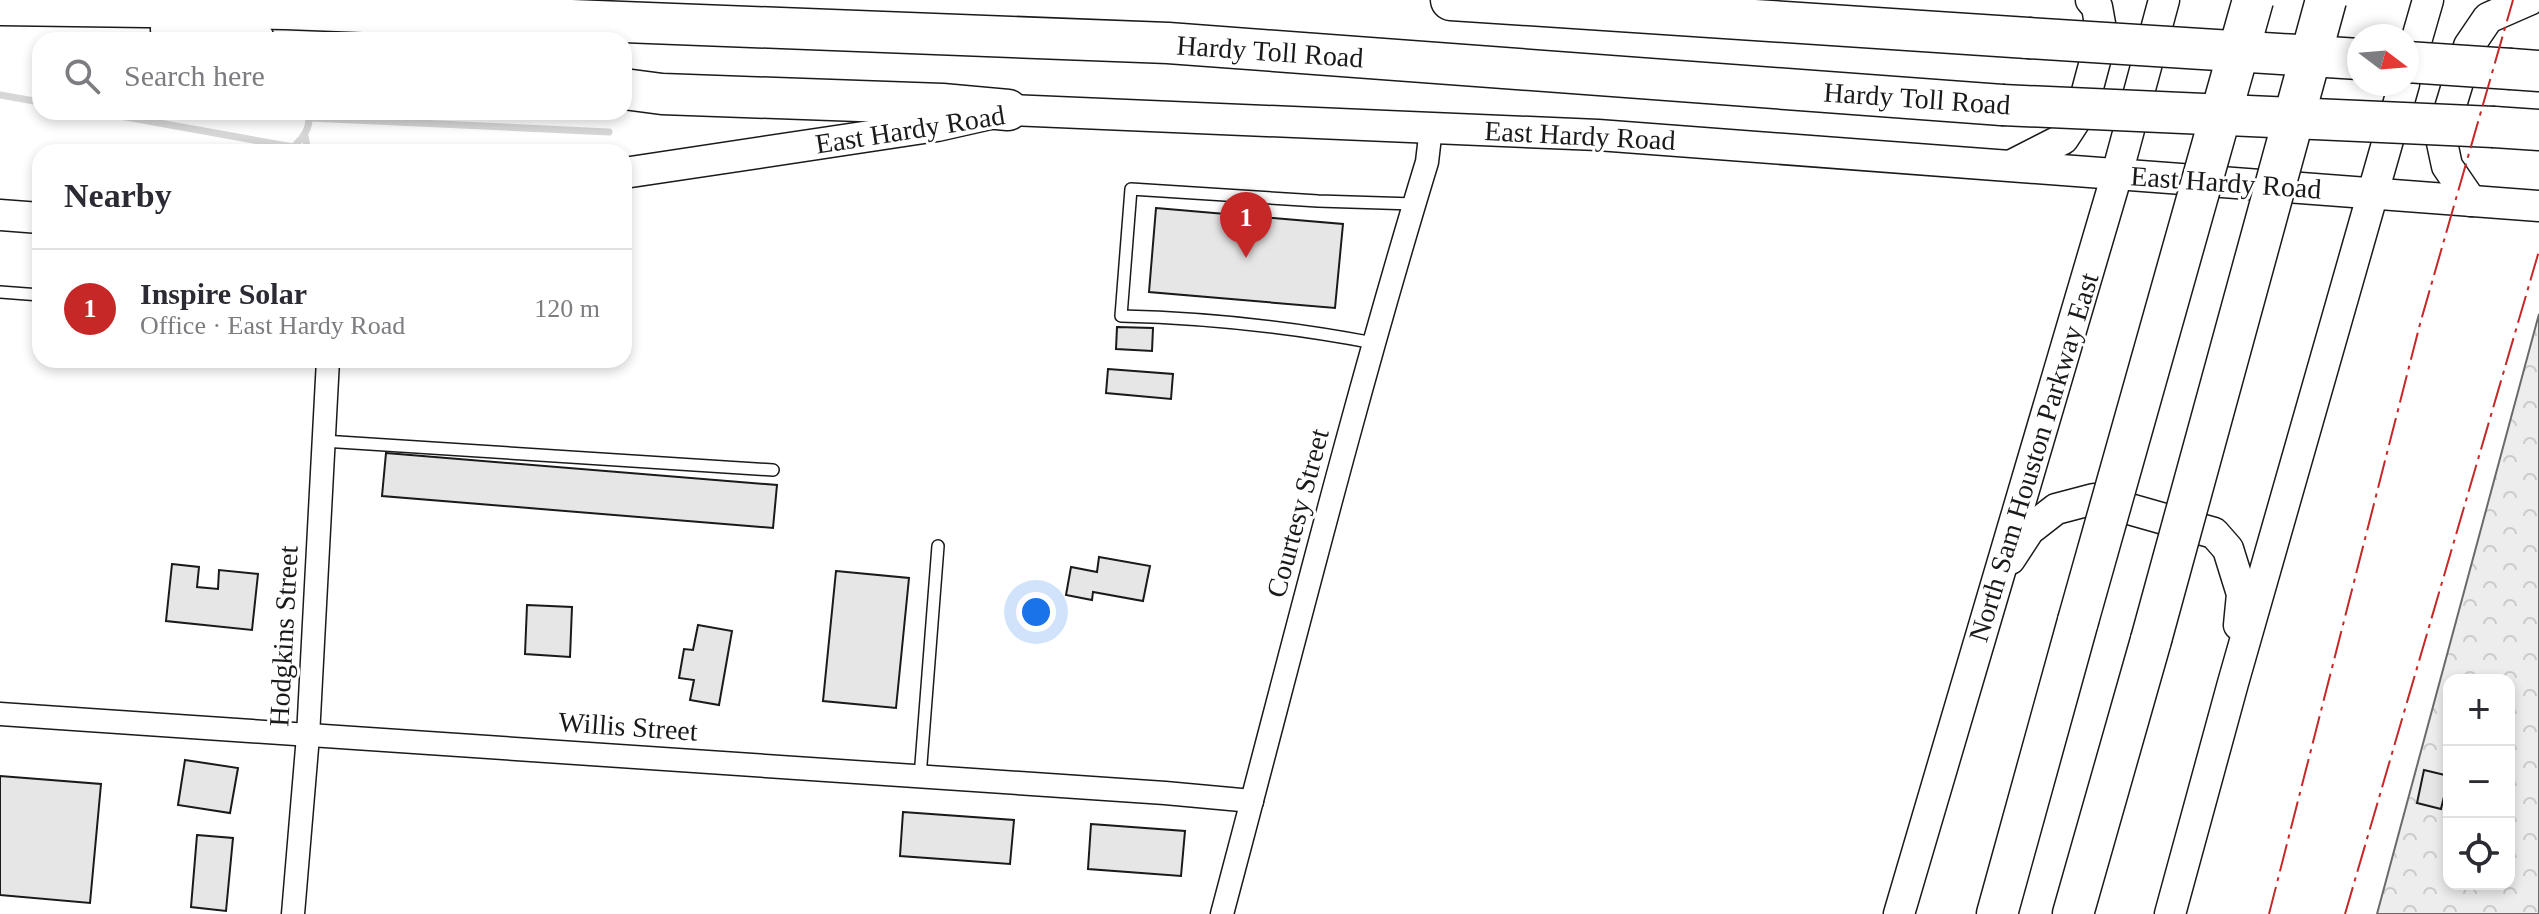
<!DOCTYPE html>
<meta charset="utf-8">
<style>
:root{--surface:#fff;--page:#f2f2f3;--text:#2b2b33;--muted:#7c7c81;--line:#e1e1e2;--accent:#c62828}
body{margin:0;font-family:Georgia,serif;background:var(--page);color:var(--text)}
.controls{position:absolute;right:24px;bottom:24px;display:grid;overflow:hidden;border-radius:16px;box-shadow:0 4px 12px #0003}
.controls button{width:72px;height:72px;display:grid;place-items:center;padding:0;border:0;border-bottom:2px solid var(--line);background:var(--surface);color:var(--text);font:40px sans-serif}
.compass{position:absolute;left:2347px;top:24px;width:72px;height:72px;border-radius:50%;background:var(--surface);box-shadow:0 4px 12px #0003;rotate:106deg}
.you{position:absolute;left:1036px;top:612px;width:28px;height:28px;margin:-20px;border:6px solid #fff;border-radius:50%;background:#1a73e8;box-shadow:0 0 0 12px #1a73e833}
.badge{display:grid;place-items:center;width:52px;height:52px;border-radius:50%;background:var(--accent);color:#fff;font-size:26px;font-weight:700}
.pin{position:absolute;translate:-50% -66px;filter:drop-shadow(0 2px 4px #0008)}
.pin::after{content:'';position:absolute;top:42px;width:28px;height:24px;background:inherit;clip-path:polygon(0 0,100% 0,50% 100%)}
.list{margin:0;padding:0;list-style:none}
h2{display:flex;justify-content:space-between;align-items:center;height:104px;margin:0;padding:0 32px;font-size:34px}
h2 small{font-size:26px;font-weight:400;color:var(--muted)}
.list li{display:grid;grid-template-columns:52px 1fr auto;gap:24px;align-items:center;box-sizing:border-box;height:120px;padding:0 32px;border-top:2px solid var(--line)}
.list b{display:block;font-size:30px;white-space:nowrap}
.list p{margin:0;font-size:26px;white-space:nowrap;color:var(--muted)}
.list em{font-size:26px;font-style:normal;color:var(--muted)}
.icon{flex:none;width:44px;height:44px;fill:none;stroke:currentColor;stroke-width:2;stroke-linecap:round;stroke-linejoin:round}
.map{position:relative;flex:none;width:2539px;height:914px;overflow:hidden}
.search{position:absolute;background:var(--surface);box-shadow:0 4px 12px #0003;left:32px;top:32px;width:600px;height:88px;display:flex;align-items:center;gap:20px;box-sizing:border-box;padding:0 28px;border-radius:24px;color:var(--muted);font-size:30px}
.panel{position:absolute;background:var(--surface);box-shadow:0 4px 12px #0003;left:32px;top:144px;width:600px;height:224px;border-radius:24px}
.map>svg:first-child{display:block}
.forest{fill:url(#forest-crowns);stroke:#6a6a6a;stroke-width:2;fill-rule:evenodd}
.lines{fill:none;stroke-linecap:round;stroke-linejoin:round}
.stream{stroke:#d7d7d7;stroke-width:7}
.building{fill:#e6e6e6;stroke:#1a1a1a;stroke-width:2}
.lane-casing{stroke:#1a1a1a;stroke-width:14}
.street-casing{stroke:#1a1a1a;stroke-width:25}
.secondary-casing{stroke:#1a1a1a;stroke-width:33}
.highway-casing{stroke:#1a1a1a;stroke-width:43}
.lane{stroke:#fff;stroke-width:11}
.street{stroke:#fff;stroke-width:22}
.secondary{stroke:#fff;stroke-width:30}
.highway{stroke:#fff;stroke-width:40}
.highway-bridge-casing{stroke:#1a1a1a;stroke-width:43;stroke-linecap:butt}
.highway-bridge{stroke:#fff;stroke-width:40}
.power{stroke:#c62828;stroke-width:2;stroke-dasharray:28 6 4 6;stroke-linecap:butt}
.labels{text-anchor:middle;stroke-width:6;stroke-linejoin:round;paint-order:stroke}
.street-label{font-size:28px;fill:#1a1a1a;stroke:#fff}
</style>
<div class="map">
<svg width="2539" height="914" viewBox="0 0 2539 914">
<defs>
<pattern id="forest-crowns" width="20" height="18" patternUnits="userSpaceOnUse" patternTransform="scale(2)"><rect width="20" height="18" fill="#ededed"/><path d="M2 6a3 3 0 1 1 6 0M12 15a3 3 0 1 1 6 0" fill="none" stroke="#cbcbcb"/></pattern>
</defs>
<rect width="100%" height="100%" fill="#fff"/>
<!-- forest -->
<path class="forest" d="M2539 314V914H2377ZM2449 680H2509V884H2449Z"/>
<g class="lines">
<!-- stream -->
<g class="stream">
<path d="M0 95 40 102"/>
<path d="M98 112 293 147C303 138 312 127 308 112"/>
<path d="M310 118 609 132"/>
<path d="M305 136 308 152"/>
</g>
</g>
<!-- building -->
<g class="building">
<path d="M1156 208 1343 224 1335 308 1149 292Z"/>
<path d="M1117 327 1153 328 1152 351 1116 349Z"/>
<path d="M1108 369 1173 374 1171 399 1106 393Z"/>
<path d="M386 453 777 485 773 528 382 496Z"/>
<path d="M1099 557 1150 566 1143 601 1093 592 1092 600 1066 595 1071 567 1097 572Z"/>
<path d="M172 564 199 567 197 587 218 589 219 570 258 574 252 630 166 621Z"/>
<path d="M836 571 909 578 896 708 823 701Z"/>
<path d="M527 605 572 607 570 657 525 654Z"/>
<path d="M698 625 732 631 719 705 690 700 694 680 679 678 684 649 693 650Z"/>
<path d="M185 760 238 768 230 813 178 805Z"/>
<path d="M2424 770 2449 776 2441 809 2417 803Z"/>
<path d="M0 776 101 784 90 903 0 895Z"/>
<path d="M903 812 1014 820 1010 864 900 856Z"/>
<path d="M1091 824 1185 831 1181 876 1088 869Z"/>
<path d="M197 835 233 838 226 911 191 907Z"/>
</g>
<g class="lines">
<!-- lane casing -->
<g class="lane-casing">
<g id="lane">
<path d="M0 292 40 295"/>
<path d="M1374 343C1291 327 1206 318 1121 316L1131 189 1318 201 1414 204"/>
<path d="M323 441 773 470"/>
<path d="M920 777 938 546"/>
</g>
</g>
<!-- street casing -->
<g class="street-casing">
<g id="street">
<path d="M0 714 1165 793 1252 801"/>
<path d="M293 914 308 736 328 360"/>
<path d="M1222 914C1289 663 1351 411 1427 162L1431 128"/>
</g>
</g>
<!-- secondary casing -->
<g class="secondary-casing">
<g id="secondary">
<path d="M2407 73 2428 0"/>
<path d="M2012 165 2063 139 2082 110 2102 35 2097 7 2091 0"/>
<path d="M624 173 937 126 1008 110 1598 135 2539 206"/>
<path d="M2471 201 2447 166 2441 138 2469 46 2488 18 2529 0"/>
<path d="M0 215 40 218"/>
<path d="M2010 559 2029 530 2056 509 2094 499 2214 533 2228 549 2242 594 2239 625"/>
<path d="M1899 914 2117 174 2164 0"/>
<path d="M2170 914 2233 683 2404 84"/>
</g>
</g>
<!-- highway casing -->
<g class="highway-casing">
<g id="highway">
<path d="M1451 0 2028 38"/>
<path d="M0 5 286 9 1168 43 2002 105"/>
<path d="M171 29 254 40"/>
<path d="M2511 69 2539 71"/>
<path d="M624 89 662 94 942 104 1008 110"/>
<path d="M2494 127 2539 130"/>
<path d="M1997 914 2078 621"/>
<path d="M2073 914 2151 640"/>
</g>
</g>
<!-- lane -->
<use href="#lane" class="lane"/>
<!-- street -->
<use href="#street" class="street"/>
<!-- secondary -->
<use href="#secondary" class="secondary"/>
<!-- highway -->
<use href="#highway" class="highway"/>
<!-- highway-bridge casing -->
<g class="highway-bridge-casing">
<g id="highway-bridge">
<path d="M2028 38 2359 59"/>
<path d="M2407 62 2511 69"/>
<path d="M2002 105 2494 127"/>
<path d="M2078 621 2253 0"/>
<path d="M2151 640 2326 0"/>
</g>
</g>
<!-- highway-bridge -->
<use href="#highway-bridge" class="highway-bridge"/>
<!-- power -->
<g class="power">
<path d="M2269 914 2420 324 2513 0"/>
<path d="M2345 914 2539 251"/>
</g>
</g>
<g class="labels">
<!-- street labels -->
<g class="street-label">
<text transform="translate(1270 51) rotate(4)" y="10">Hardy Toll Road</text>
<text transform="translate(1917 98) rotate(4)" y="10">Hardy Toll Road</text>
<text transform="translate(910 129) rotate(-9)" y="10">East Hardy Road</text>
<text transform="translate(1580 135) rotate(3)" y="10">East Hardy Road</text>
<text transform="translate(2226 182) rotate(4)" y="10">East Hardy Road</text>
<text transform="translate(2033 457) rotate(-73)" y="10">North Sam Houston Parkway East</text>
<text transform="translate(1297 513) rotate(-75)" y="10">Courtesy Street</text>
<text transform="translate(283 636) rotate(-87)" y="10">Hodgkins Street</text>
<text transform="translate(628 726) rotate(4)" y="10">Willis Street</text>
</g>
</g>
</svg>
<div class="controls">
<button>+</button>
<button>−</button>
<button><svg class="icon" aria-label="locate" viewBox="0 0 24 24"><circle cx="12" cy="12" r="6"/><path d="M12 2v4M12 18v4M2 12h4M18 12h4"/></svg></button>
</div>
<svg class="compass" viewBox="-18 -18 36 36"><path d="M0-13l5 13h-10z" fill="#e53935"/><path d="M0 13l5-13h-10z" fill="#7c7c81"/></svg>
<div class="you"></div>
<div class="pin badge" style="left:1246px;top:258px">1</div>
<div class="search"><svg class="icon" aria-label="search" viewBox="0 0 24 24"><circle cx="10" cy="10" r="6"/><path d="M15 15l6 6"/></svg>Search here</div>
<section class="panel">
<h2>Nearby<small></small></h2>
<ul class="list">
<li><span class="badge">1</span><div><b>Inspire Solar</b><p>Office · East Hardy Road</p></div><em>120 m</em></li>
</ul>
</section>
</div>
